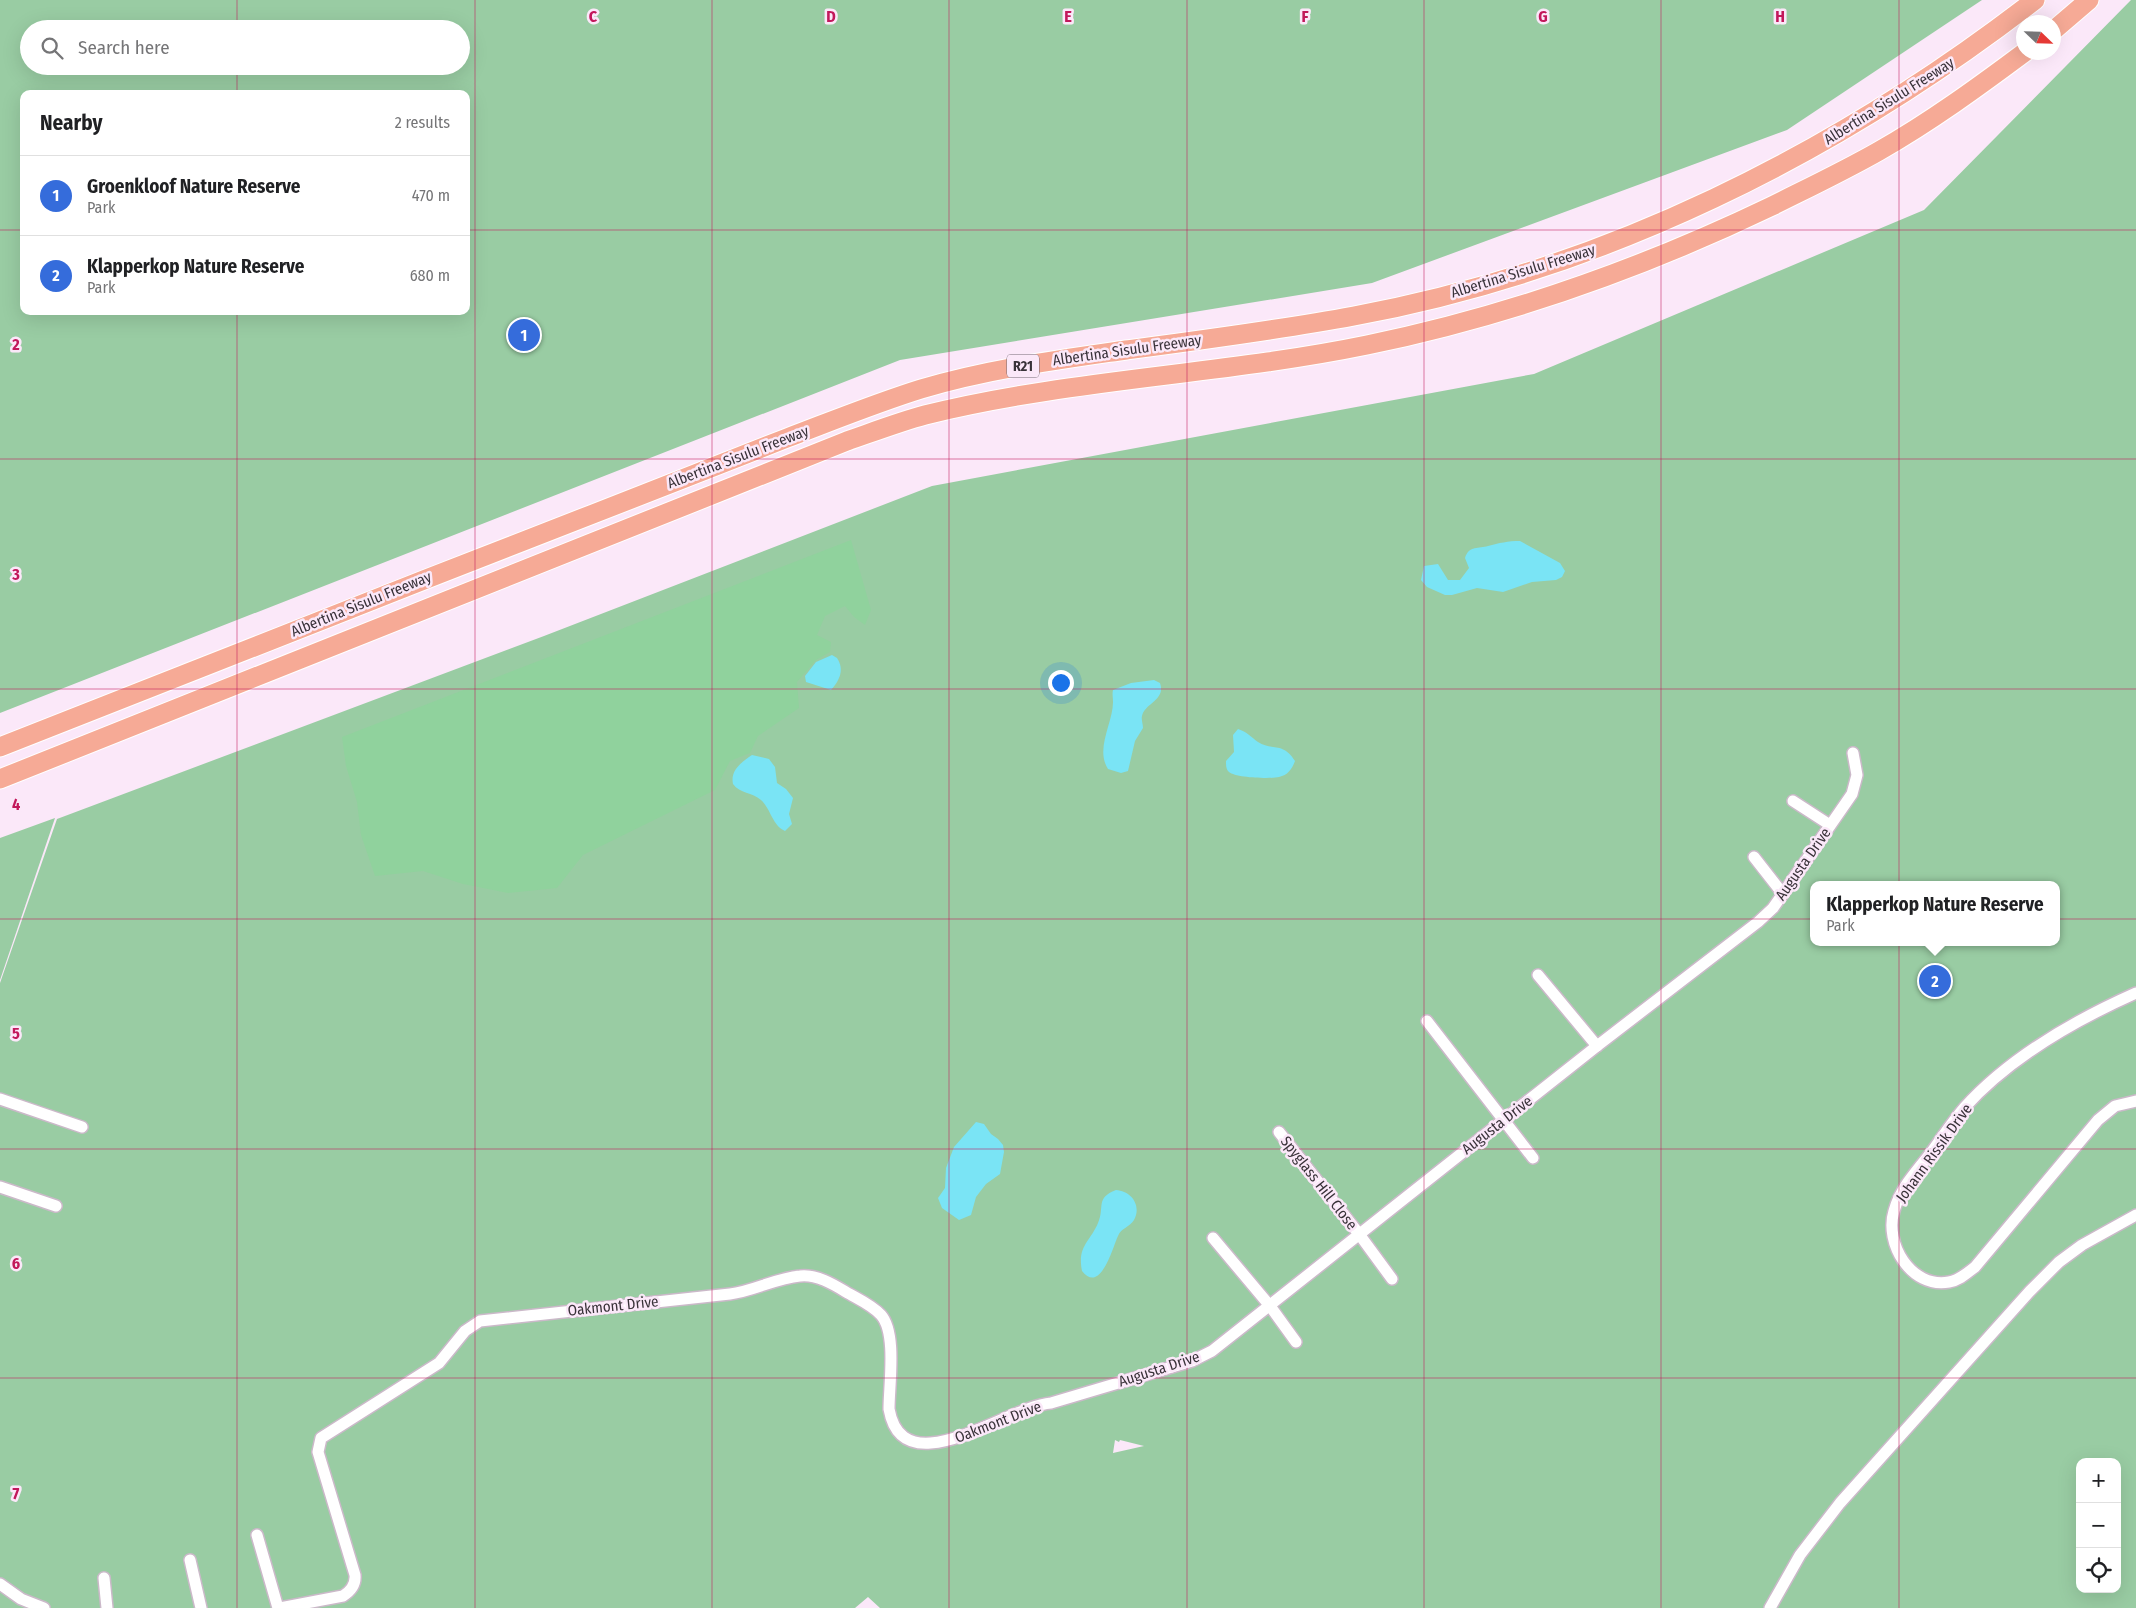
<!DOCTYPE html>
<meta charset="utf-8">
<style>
:root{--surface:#fff;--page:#f2f2f2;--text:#202124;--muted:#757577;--line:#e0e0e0;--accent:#356cdb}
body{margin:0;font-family:"Fira Sans Condensed",sans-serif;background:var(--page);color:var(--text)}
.controls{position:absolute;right:15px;bottom:15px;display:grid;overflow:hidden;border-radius:10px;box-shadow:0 5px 20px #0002}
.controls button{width:45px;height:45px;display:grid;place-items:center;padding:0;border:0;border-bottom:1px solid var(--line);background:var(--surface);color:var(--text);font:25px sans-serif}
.compass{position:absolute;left:2016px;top:15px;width:45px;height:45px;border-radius:50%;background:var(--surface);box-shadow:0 5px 20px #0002;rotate:113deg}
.you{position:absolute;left:1060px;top:682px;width:18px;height:18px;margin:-12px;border:4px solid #fff;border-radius:50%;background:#1a73e8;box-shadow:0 0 0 8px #1a73e833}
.badge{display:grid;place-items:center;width:32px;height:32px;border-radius:50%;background:var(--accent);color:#fff;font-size:16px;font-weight:700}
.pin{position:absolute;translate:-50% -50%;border:2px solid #fff;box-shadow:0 1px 5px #0006}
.popup{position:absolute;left:1810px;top:881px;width:250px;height:65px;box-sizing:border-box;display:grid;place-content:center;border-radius:10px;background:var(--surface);filter:drop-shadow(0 1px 4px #0005);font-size:16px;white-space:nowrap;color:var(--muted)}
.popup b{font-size:19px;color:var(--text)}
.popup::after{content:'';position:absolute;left:50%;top:100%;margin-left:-10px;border:10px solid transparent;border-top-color:var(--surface)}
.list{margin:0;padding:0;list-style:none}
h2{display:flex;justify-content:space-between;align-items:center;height:65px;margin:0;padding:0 20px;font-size:21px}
h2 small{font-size:16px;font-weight:400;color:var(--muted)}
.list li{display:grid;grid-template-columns:32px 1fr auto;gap:15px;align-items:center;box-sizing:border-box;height:80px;padding:0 20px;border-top:1px solid var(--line)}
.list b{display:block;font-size:19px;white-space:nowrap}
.list p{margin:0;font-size:16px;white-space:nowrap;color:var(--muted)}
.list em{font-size:16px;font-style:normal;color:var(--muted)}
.icon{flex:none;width:28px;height:28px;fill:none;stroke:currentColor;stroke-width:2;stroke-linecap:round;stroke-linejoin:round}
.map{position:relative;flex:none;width:2136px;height:1608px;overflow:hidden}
.search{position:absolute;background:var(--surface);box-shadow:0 5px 20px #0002;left:20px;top:20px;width:450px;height:55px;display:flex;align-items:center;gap:12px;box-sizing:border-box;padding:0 18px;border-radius:28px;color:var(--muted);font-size:19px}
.panel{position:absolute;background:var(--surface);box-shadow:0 5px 20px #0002;left:20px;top:90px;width:450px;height:225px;border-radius:10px}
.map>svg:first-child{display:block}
.green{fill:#99cca3;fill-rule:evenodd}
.forest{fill:#90d29d}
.water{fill:#7ae4f5}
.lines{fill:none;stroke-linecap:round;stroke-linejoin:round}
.minor-casing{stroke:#cbb9c9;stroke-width:14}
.trunk-casing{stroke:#fff;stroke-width:21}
.minor{stroke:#fff;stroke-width:11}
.trunk{stroke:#f6aa96;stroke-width:19}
.grid{fill:none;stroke:#c2185b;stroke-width:1;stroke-opacity:0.55}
.labels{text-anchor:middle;stroke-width:5;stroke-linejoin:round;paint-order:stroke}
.shield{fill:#fbe8f9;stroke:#736973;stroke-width:1}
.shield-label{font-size:14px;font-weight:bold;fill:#393239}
.street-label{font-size:15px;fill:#393239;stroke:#fbe8f9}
.grid-label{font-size:16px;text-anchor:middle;font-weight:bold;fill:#c2185b;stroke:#fbe8f9;stroke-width:5;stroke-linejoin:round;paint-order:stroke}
</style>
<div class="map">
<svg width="2136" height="1608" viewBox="0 0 2136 1608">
<rect width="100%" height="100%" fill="#fbe8f9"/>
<!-- green -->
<g class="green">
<path d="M0 0H1982L1787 130 1372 283 900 360 0 713ZM29 29H461V66H29ZM24 94H466V311H24Z"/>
<path d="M2131 0H2136V1608H880L868 1597 855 1608H0V983L57 819 544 636 932 486 1534 374 1924 210ZM1814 885H2056V942H1814ZM1115 1440 1119 1442 1120 1440 1144 1446 1113 1453ZM2080 1462H2117V1589H2080Z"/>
<path d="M55 818 0 980V838Z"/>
</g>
<!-- forest -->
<path class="forest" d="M851 540 871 610 865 625 854 617 845 606 825 616 817 635 831 642 830 652 816 660 797 682 799 708 758 736 750 753 730 761 715 790 583 855 557 888 508 893 463 884 423 871 375 876 361 835 357 802 346 766 342 737Z"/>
<!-- water -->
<g class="water">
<path d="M1520 541 1560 563 1565 571 1562 577 1556 580 1532 582 1503 592 1477 588 1452 595H1445L1427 587 1421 580 1424 566 1438 564 1448 580H1460L1469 568 1465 558C1469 545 1479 549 1488 546 1499 543 1508 541 1520 541Z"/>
<path d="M832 655 837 658C845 670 839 681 831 690L806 682 805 676 816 662Z"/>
<path d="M1154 680 1160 683C1166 700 1145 703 1142 716 1141 719 1143 724 1143 728L1135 741 1128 771 1121 773 1108 769C1095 749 1113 723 1113 702 1113 697 1112 694 1113 690L1131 683Z"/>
<path d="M1238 729C1247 732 1251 737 1258 742 1271 751 1283 741 1295 761 1292 769 1288 775 1279 777 1271 779 1236 778 1229 772 1226 769 1226 766 1226 761L1234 752 1233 735Z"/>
<path d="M752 755 769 759 775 767 777 783 786 789 793 798 789 814 792 824 785 831C772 825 771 809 761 800 752 792 740 794 733 784 730 770 742 762 752 755Z"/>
<path d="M976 1122 984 1124 991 1134 998 1139 1003 1145 1004 1152 1000 1174 986 1184 976 1197 971 1215 959 1220 942 1208 938 1198 945 1188 946 1168 954 1147Z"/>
<path d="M1116 1190C1131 1191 1142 1205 1134 1220 1130 1227 1121 1228 1118 1236 1113 1246 1101 1295 1082 1271 1077 1246 1090 1242 1098 1223 1105 1207 1095 1198 1116 1190Z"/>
</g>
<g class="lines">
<!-- minor casing -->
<g class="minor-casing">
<g id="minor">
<path d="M1793 801 1830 825"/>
<path d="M1754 857 1783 894"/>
<path d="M1538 975 1597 1046"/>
<path d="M2136 993C2073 1021 2010 1057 1964 1108 1952 1122 1941 1139 1930 1154 1916 1171 1900 1189 1894 1211 1884 1243 1911 1289 1949 1282 1960 1280 1967 1273 1975 1267L2098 1120 2115 1106 2136 1101"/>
<path d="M1427 1021 1533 1158"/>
<path d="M0 1099 82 1127"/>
<path d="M1279 1132 1359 1234 1392 1279"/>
<path d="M0 1187 56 1206"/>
<path d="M1213 1238 1270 1306 1296 1342"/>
<path d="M257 1535 278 1608"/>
<path d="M190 1560 201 1608"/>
<path d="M104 1578 107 1608"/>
<path d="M0 1584 21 1599 44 1608"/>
<path d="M280 1608 343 1596C351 1591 356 1585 355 1575L318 1452 321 1438 439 1363 465 1331 480 1321 730 1294C754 1291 776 1278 800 1276 816 1274 833 1284 846 1292 858 1299 872 1305 881 1315 897 1333 889 1385 889 1409 903 1488 1008 1406 1051 1403L1192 1361 1212 1351 1597 1046 1758 922 1773 908 1852 794 1857 775 1853 753"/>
<path d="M1770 1608 1800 1555 1840 1503 2030 1291 2059 1262 2082 1245 2136 1215"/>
</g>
</g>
<!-- trunk casing -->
<g class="trunk-casing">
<g id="trunk">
<path d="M2054 30 2089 0"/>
<path d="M0 747C197 669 395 591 593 514 658 488 723 463 787 438 832 421 876 403 921 389 988 369 1057 360 1126 350 1202 340 1279 330 1354 316 1604 270 1836 154 2035 0"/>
<path d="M0 779 847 441C873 432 899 422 925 415 1070 379 1221 375 1367 345 1508 316 1643 268 1772 206 1808 188 1844 171 1879 151 1930 122 1978 87 2025 52"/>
</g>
</g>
<!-- minor -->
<use href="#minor" class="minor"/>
<!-- trunk -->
<use href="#trunk" class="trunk"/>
</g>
<!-- grid -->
<path class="grid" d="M237 0V29M475 0V1608M712 0V1608M949 0V1608M1187 0V1608M1424 0V1608M1661 0V1608M1899 0V1608M237 66V94M0 230H24M466 230H2136M237 311V1608M0 459H2136M0 689H2136M0 919H2136M0 1149H2136M0 1378H2136"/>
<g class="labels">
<!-- shield labels -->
<rect class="shield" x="1007" y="354.5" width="32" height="23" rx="4"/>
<g class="shield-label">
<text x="1023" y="371">R21</text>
</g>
<!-- street labels -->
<g class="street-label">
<text transform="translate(1889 101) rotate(-32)" y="5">Albertina Sisulu Freeway</text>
<text transform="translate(1523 271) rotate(-17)" y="5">Albertina Sisulu Freeway</text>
<text transform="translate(1127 350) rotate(-8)" y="5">Albertina Sisulu Freeway</text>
<text transform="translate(738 457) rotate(-21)" y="5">Albertina Sisulu Freeway</text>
<text transform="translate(361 604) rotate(-22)" y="5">Albertina Sisulu Freeway</text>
<text transform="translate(1803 864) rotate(-55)" y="5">Augusta Drive</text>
<text transform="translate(1497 1125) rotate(-38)" y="5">Augusta Drive</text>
<text transform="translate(1934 1153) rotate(-54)" y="5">Johann Rissik Drive</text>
<text transform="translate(1319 1183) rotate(52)" y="5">Spyglass Hill Close</text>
<text transform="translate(613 1306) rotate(-6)" y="5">Oakmont Drive</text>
<text transform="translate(1159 1369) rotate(-18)" y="5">Augusta Drive</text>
<text transform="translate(998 1422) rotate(-21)" y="5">Oakmont Drive</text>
</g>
</g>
<g class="grid-label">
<text x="593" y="22">C</text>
<text x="831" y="22">D</text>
<text x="1068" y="22">E</text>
<text x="1305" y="22">F</text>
<text x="1543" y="22">G</text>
<text x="1780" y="22">H</text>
<text x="16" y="350">2</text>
<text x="16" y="580">3</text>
<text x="16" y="810">4</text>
<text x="16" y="1039">5</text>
<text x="16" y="1269">6</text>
<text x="16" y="1499">7</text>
</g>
</svg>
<div class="controls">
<button>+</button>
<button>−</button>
<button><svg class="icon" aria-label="locate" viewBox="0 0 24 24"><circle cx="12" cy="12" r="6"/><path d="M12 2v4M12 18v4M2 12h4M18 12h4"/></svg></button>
</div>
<svg class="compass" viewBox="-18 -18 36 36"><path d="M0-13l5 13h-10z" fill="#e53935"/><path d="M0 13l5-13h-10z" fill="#757577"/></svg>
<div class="you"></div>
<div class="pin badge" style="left:524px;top:335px">1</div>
<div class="pin badge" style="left:1935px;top:981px">2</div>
<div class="popup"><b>Klapperkop Nature Reserve</b>Park</div>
<div class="search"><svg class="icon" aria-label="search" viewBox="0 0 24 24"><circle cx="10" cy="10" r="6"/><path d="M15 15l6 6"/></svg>Search here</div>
<section class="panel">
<h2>Nearby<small>2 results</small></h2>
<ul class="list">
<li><span class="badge">1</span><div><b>Groenkloof Nature Reserve</b><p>Park</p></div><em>470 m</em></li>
<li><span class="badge">2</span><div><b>Klapperkop Nature Reserve</b><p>Park</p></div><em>680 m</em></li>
</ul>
</section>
</div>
